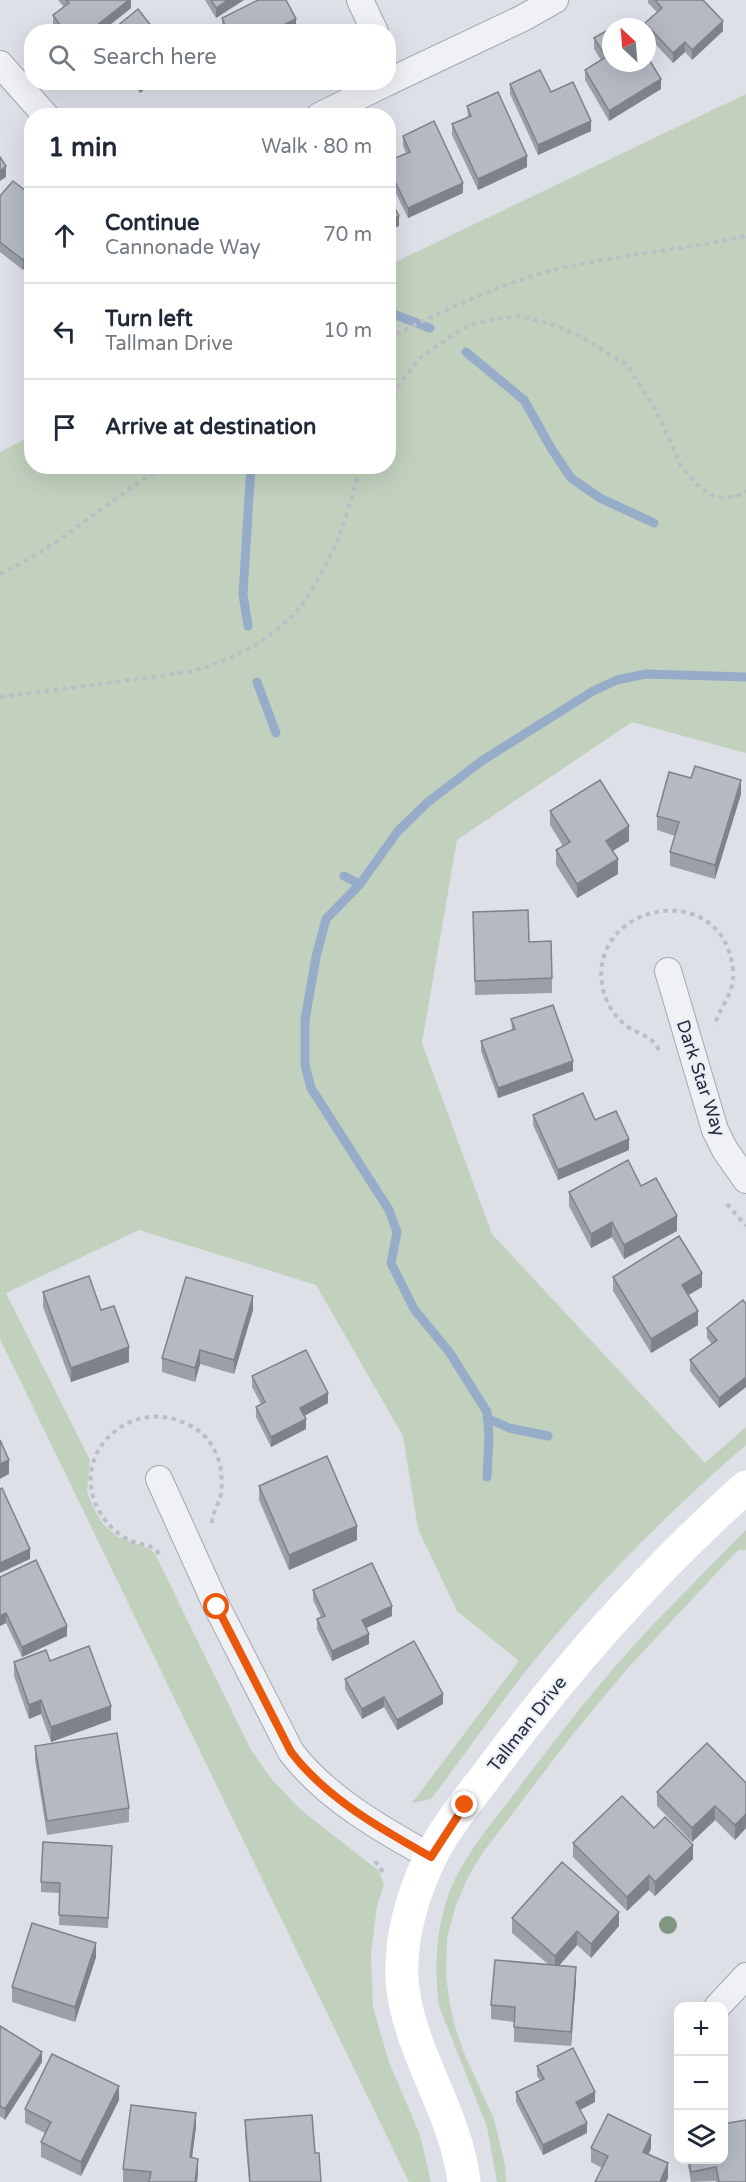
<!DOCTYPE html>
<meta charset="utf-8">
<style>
:root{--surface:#fff;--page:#f6f6f7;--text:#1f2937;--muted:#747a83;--line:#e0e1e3}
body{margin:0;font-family:"Varela Round",sans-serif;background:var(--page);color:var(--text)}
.controls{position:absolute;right:18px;bottom:18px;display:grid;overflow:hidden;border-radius:12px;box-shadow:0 6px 24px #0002}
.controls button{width:54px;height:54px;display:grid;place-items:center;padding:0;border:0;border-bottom:2px solid var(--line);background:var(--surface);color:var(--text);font:30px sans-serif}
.compass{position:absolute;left:602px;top:18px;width:54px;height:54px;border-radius:50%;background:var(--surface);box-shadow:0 6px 24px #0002;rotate:334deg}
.stop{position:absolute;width:18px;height:18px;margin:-14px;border:4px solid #ea580c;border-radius:50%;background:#fff}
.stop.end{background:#ea580c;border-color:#fff;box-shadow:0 2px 6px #0008}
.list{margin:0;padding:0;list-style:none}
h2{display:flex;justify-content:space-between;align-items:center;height:78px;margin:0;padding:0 24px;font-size:26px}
h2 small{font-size:20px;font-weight:400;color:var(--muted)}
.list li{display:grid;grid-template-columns:39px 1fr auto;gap:18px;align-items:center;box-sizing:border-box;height:96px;padding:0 24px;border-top:2px solid var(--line)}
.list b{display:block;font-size:22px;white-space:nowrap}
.list p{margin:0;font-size:20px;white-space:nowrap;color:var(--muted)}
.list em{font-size:20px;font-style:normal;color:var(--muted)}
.icon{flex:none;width:33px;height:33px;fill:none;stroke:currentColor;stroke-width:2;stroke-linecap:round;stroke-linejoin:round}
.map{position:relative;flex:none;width:746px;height:2182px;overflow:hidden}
.search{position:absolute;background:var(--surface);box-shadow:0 6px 24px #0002;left:24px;top:24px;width:372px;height:66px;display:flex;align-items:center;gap:15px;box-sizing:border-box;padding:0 21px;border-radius:24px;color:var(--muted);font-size:22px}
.panel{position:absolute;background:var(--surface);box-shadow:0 6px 24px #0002;left:24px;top:108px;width:372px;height:366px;border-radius:24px}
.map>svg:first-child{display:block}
.grass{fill:#c2d1be}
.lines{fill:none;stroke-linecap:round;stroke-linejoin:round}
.stream{stroke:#97acc8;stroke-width:9}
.street-casing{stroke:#a2a7b1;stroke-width:28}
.path{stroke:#bbbec5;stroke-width:4;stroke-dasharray:4.5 4.5;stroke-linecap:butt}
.street{stroke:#f0f1f5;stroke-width:26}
.secondary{stroke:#fff;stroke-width:33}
.tree{fill:#829684}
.wall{fill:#9b9fa9}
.shaded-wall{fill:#7e8289}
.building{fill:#b4b9c4;stroke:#7e8289;stroke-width:1.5}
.route{stroke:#ea580c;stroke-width:8}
.labels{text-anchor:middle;stroke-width:4.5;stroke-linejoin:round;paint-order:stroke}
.street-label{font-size:18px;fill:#262d3e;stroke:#eceff5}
</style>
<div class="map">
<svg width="746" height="2182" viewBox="0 0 746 2182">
<rect width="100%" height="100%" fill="#dde0e7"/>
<!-- grass -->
<g class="grass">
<path d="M746 94V753L632 722 457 840 422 1043 492 1234 705 1463 746 1427V1445C668 1512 594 1587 529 1667 495 1710 464 1756 431 1799L412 1803 519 1661 457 1611 418 1529 403 1436 316 1285 139 1230 6 1293 90 1460 87 1492 95 1511 103 1524 118 1537 148 1548 155 1554 251 1750 273 1781 301 1810 379 1871 384 1885 377 1906 371 1954 373 2007 389 2062 420 2135 431 2182H409L0 1339V452L31 436 32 466H388L389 265Z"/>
<path d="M746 1530V1550H738L627 1669 573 1734 484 1851 469 1875 456 1905 447 1938 446 1976 449 1998 454 2024 464 2053 494 2119 505 2165 506 2182H497L487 2127 439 2006C434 1968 436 1929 449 1893 463 1856 493 1822 517 1790 558 1736 600 1681 647 1631 679 1597 713 1564 746 1530Z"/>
</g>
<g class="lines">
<!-- stream -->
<g class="stream">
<path d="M388 312 430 328"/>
<path d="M466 352 524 400 551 448 571 478 600 498 654 523"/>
<path d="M248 626 243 594 251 466"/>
<path d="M257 682 276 733"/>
<path d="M344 876 360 884 398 831 428 802 483 760 593 691 617 680 646 674 746 677"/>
<path d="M360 884 326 919 316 957 305 1020V1065L311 1088 389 1210 397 1232 391 1263 414 1309 450 1353 487 1412 489 1437 487 1477"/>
<path d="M487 1418 509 1428 548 1436"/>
</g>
<!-- street casing -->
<g class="street-casing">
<g id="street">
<path d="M360 0 375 32"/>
<path d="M0 64 46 116"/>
<path d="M388 82 523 18 555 0"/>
<path d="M319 116 388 82"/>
<path d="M668 971 715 1130 725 1150 746 1180"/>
<path d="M159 1479 217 1607 291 1752C326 1798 381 1829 431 1857"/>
<path d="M718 2006 746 1976"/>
</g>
</g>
<!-- path -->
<g class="path">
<path d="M388 338C446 310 503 281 566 267 626 254 687 249 746 236"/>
<path d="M388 403 404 378 421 357 463 328 488 320 519 316 548 323 578 335 626 364 657 412 682 468 697 485 715 497H736L746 491"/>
<path d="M0 574C60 546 108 500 165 466"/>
<path d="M0 697 189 672C231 661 274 639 302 605 313 590 323 570 332 553 345 526 351 495 362 466"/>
<path d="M659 1050C653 1039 646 1036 635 1031 620 1024 609 1009 604 993 580 905 723 873 733 970 735 996 719 1005 715 1026"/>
<path d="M727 1204 746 1226"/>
<path d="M159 1554C152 1544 142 1545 131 1541 120 1536 107 1525 101 1514 65 1457 129 1395 187 1424 205 1432 215 1446 220 1465 222 1477 223 1490 219 1501 216 1509 212 1514 212 1523"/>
<path d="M375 1861 385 1875"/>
</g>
<!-- street -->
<use href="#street" class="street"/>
<!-- secondary -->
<path class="secondary" d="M464 2182C456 2110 407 2051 402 1979 400 1937 412 1897 429 1860 446 1825 473 1794 496 1763 572 1661 652 1571 746 1487"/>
</g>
<!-- trees -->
<circle class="tree" cx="668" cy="1925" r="9"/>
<!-- wall -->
<g class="wall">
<path d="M58 0H131V8L101 32H58L53 25V15L64 7Z"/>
<path d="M205 0H244L216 18Z"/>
<path d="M648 0H703L723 31 692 60 685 52 673 63 647 35V27H645V23L657 12 648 3Z"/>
<path d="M222 18 296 29 291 32H223L222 28Z"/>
<path d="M594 38 661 89 609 121 585 80V70L601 60 594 49Z"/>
<path d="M131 82H153L140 93Z"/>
<path d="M510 84 551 92 591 131 538 155 510 94Z"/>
<path d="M467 106 527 167 478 190 452 135V124L468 117Z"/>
<path d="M403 136 463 193 408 218 388 177V161L406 153 403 146Z"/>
<path d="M30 194 23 270 0 252V196Z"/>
<path d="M741 794 715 879 670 866V852L675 836 657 830V816Z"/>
<path d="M550 811 629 841 612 851 618 874 577 898 556 865V850L563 846 550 825Z"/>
<path d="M473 912 529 942 552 978V993L475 995Z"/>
<path d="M511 1019 573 1071 498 1098 481 1051V1041L512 1030Z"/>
<path d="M533 1115 595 1120 629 1150 558 1180 533 1125Z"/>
<path d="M641 1186 677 1231 624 1259 612 1237 591 1248 569 1206V1192Z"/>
<path d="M613 1277 702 1287 688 1295 698 1325 651 1353 613 1291Z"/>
<path d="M43 1292 101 1310 129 1362 71 1382 43 1307Z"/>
<path d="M746 1304V1387L719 1408 690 1371V1360L712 1344 707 1338V1328Z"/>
<path d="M253 1310 234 1374 200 1364 195 1382 162 1372V1358Z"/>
<path d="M252 1376 328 1403 304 1416 306 1429 271 1447 256 1417V1407L261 1404 252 1387Z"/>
<path d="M259 1486 357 1540 289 1570 259 1500Z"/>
<path d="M0 1577 67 1636 22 1657 6 1623 0 1626Z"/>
<path d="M313 1590 392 1616 366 1628 369 1644 332 1661 317 1629V1619L321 1617 313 1600Z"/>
<path d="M50 1661 111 1720 51 1742 41 1714 29 1719 14 1676V1662Z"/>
<path d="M345 1679 443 1704 397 1730 384 1707 362 1719 345 1689Z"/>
<path d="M35 1746 129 1808V1822L47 1835 35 1760Z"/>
<path d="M746 1783V1828L735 1840 715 1820 692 1842 657 1806V1792Z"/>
<path d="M654 1828 693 1859 655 1896 649 1890 627 1911 573 1857V1843Z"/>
<path d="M112 1856 108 1928 59 1925 60 1893 41 1892V1882Z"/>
<path d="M512 1918 619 1926 591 1958 577 1945 559 1966 576 1981 571 2046 514 2042V2022L491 2019V2005L549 1965 512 1933Z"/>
<path d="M96 1957 75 2022 12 2002V1987Z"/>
<path d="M0 2026 42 2062 5 2120 0 2116Z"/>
<path d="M537 2066 595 2102 580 2110 587 2133 543 2155 516 2102V2092L540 2080 537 2076Z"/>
<path d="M119 2100 81 2176 41 2157V2142L45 2133 25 2123V2109Z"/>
<path d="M245 2120 315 2153 321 2182H249L245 2135Z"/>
<path d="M196 2127 192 2158 198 2173 197 2182H123V2169Z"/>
<path d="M591 2148 651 2149 648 2154 668 2178 666 2182H595L602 2168 591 2162Z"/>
<path d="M687 2160H723L746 2182H716V2181L691 2182Z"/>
</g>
<!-- shaded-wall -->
<g class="shaded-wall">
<path d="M129 0H131V8L101 32H88Z"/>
<path d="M228 0H244L216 18V8Z"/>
<path d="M296 19V29L291 32H275V29Z"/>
<path d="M723 21V31L692 60V50Z"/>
<path d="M685 42V52L673 63V53Z"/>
<path d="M661 79V89L609 121V111Z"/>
<path d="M108 82H114L108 87Z"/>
<path d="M141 82H153L140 93V83Z"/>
<path d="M591 121V131L538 155V145Z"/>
<path d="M527 156V167L478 190V179Z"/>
<path d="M6 166V177L0 181V171Z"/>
<path d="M463 183V193L408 218V208Z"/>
<path d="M399 216V226L388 231V221Z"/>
<path d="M32 249V259L23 270V260Z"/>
<path d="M741 780V794L715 879V865Z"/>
<path d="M629 826V841L606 855V841Z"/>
<path d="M618 859V874L577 898V884Z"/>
<path d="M573 1061V1071L498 1098V1088Z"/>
<path d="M629 1139V1150L558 1180V1170Z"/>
<path d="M677 1216V1231L624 1259V1245Z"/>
<path d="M612 1222V1237L591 1248V1234Z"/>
<path d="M702 1273V1287L682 1299V1285Z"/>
<path d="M253 1296V1310L234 1374V1360Z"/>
<path d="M698 1311V1325L651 1353V1339Z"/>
<path d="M129 1347V1362L71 1382V1368Z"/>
<path d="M200 1350V1364L195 1382V1368Z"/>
<path d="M746 1377V1387L719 1408V1398Z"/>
<path d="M328 1393V1403L300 1418V1408Z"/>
<path d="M306 1419V1429L271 1447V1437Z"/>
<path d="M9 1460V1474L0 1479V1464Z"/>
<path d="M357 1526V1540L289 1570V1555Z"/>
<path d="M30 1549V1559L0 1573V1563Z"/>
<path d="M392 1606V1616L362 1630V1620Z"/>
<path d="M6 1613V1623L0 1626V1616Z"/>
<path d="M67 1626V1636L22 1657V1647Z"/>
<path d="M369 1634V1644L332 1661V1651Z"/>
<path d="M443 1694V1704L397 1730V1720Z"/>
<path d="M384 1697V1707L362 1719V1709Z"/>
<path d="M41 1700V1714L29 1719V1705Z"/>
<path d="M111 1706V1720L51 1742V1727Z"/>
<path d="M715 1806V1820L692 1842V1828Z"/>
<path d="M746 1814V1828L735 1840V1825Z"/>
<path d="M693 1845V1859L655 1896V1882Z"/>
<path d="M649 1875V1890L627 1911V1897Z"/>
<path d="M619 1912V1926L591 1958V1944Z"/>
<path d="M577 1931V1945L555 1970V1956Z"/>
<path d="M96 1943V1957L75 2022V2007Z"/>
<path d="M576 1967V1981L571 2046V2032Z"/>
<path d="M42 2052V2062L5 2120V2109Z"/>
<path d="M119 2086V2100L81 2176V2162Z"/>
<path d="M595 2092V2102L576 2112V2102Z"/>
<path d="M196 2113V2127L190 2172V2157Z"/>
<path d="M587 2123V2133L543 2155V2145Z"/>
<path d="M651 2135V2149L643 2166V2152Z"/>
<path d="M198 2159V2173L197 2182H195Z"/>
<path d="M668 2163V2178L666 2182H660Z"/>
</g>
<!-- building -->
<g class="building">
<path d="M66 0H129L88 32H65L53 15 69 3Z"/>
<path d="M211 0H228L216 8Z"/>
<path d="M258 0H286L296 19 275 29 276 32H228L222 18Z"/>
<path d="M655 0H703L723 21 692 50 685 42 673 53 645 23 662 8Z"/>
<path d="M138 9 156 32H110Z"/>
<path d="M625 20 629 27H612Z"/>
<path d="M611 28V63H647V56L661 79 609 111 585 70 606 57 594 38Z"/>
<path d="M540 70 551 92 573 82 591 121 538 145 510 84Z"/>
<path d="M498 92 527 156 478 179 452 124 471 116 467 106Z"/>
<path d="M434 121 463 183 408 208 388 167V161L410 152 403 136Z"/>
<path d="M0 157 6 166 0 171Z"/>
<path d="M13 181 30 194 32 192V249L23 260 0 242V196Z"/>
<path d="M388 195 399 216 388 221Z"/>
<path d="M695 766 741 780 715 865 670 852 679 822 657 816 669 772 691 778Z"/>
<path d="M600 780 629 826 606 841 618 859 577 884 556 850 570 842 550 811Z"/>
<path d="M528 910 529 942 551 941 552 978 475 981 473 912Z"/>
<path d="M553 1005 573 1061 498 1088 481 1041 515 1029 511 1019Z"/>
<path d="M583 1093 595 1120 616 1111 629 1139 558 1170 533 1115Z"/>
<path d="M628 1160 641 1186 656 1178 677 1216 624 1245 612 1222 591 1234 569 1192Z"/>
<path d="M679 1236 702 1273 682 1285 698 1311 651 1339 613 1277Z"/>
<path d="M89 1276 101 1310 114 1306 129 1347 71 1368 43 1292Z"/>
<path d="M186 1277 253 1296 234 1360 200 1350 195 1368 162 1358Z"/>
<path d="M743 1300 746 1304V1377L719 1398 690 1360 717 1340 707 1328Z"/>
<path d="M306 1350 328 1393 300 1408 306 1419 271 1437 256 1407 265 1402 252 1376Z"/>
<path d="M0 1440 9 1460 0 1464Z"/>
<path d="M327 1456 357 1526 289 1555 259 1486Z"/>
<path d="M2 1488 30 1549 0 1563V1489Z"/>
<path d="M36 1560 67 1626 22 1647 6 1613 0 1616V1577Z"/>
<path d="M372 1563 392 1606 362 1620 369 1634 332 1651 317 1619 325 1616 313 1590Z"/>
<path d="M414 1641 443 1694 397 1720 384 1697 362 1709 345 1679Z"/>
<path d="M89 1646 111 1706 51 1727 41 1700 29 1705 14 1662 46 1650 50 1661Z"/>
<path d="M117 1733 129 1808 47 1821 35 1746Z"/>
<path d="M707 1743 746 1783V1814L735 1825 715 1806 692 1828 657 1792Z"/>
<path d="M622 1796 654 1828 665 1817 693 1845 655 1882 649 1875 627 1897 573 1843Z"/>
<path d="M43 1842 112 1846 108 1918 59 1915 60 1883 41 1882Z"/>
<path d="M562 1862 619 1912 591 1944 577 1931 555 1956 512 1918Z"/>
<path d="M32 1923 96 1943 75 2007 12 1987Z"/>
<path d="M495 1960 576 1967 571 2032 514 2027 515 2007 491 2005Z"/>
<path d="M0 2026 42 2052 5 2109 0 2106Z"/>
<path d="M573 2048 595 2092 576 2102 587 2123 543 2145 516 2092 544 2079 537 2066Z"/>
<path d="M52 2054 119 2086 81 2162 41 2142 51 2122 25 2109Z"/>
<path d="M131 2105 196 2113 190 2157 198 2159 195 2182H149L151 2172 123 2169Z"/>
<path d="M608 2114 651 2135 643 2152 668 2163 660 2182H595L608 2156 591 2148Z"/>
<path d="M312 2115 315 2153H319L321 2182H250L245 2120Z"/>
<path d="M746 2120V2182H719L716 2167 691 2172 689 2160H723V2124Z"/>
</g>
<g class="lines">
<!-- route -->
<path class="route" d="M217 1607 291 1752C326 1798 381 1829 431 1857L465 1805"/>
</g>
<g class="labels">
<!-- street labels -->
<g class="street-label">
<text transform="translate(701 1078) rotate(72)" y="6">Dark Star Way</text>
<text transform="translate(527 1724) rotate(-52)" y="6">Tallman Drive</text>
</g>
</g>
</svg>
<div class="controls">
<button>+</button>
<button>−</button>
<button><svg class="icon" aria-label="layers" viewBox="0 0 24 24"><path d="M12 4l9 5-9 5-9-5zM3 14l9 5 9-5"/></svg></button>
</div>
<svg class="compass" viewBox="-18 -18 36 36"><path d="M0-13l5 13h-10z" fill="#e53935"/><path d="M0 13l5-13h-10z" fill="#747a83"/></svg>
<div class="stop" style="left:217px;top:1607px"></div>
<div class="stop end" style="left:465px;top:1805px"></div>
<div class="search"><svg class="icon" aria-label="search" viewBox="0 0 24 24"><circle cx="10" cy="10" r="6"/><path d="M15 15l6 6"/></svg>Search here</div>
<section class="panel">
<h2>1 min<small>Walk · 80 m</small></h2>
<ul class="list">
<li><svg class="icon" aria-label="ahead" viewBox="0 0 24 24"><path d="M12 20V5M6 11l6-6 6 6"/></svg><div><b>Continue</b><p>Cannonade Way</p></div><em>70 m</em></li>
<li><svg class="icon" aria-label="left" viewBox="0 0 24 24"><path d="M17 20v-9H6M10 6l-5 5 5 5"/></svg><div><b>Turn left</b><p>Tallman Drive</p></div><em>10 m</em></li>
<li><svg class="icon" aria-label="arrive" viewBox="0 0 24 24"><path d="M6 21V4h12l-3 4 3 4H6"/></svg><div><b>Arrive at destination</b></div></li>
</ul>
</section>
</div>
